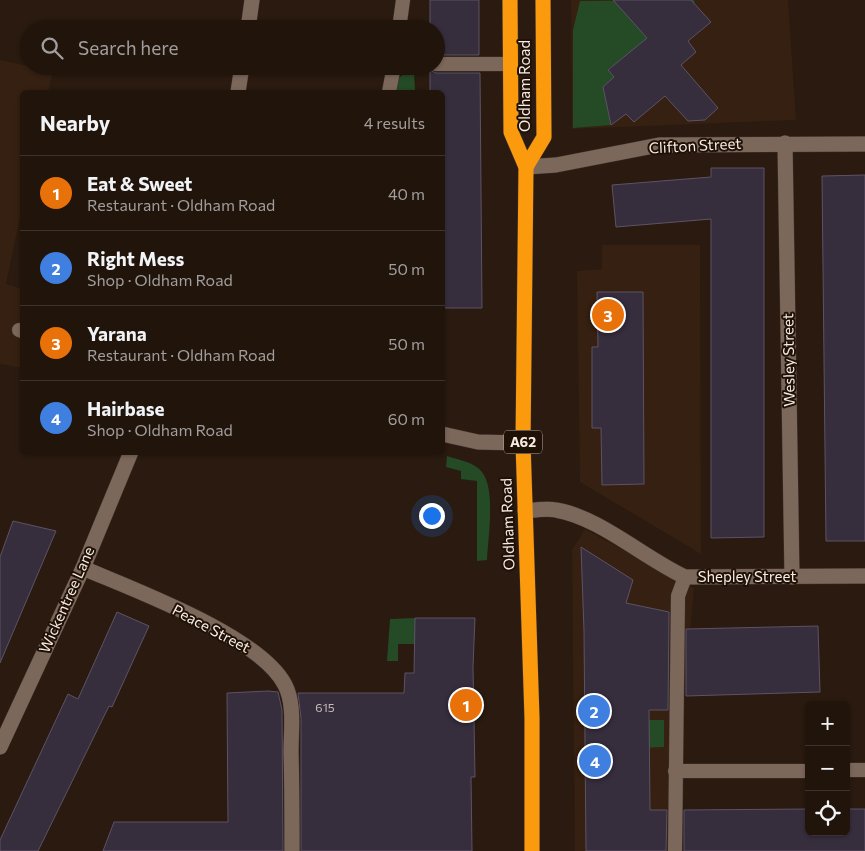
<!DOCTYPE html>
<meta charset="utf-8">
<style>
:root{--surface:#20140b;--page:#281d14;--text:#f1f3f6;--muted:#a29e9d;--line:#3d332c;--accent:#1a73e8}
body{margin:0;font-family:Commissioner,sans-serif;background:var(--page);color:var(--text)}
.controls{position:absolute;right:15px;bottom:15px;display:grid;overflow:hidden;border-radius:8px;box-shadow:0 1px 4px #0004}
.controls button{width:45px;height:45px;display:grid;place-items:center;padding:0;border:0;border-bottom:1px solid var(--line);background:var(--surface);color:var(--text);font:25px sans-serif}
.you{position:absolute;left:431px;top:515px;width:18px;height:18px;margin:-12px;border:4px solid #fff;border-radius:50%;background:#1a73e8;box-shadow:0 0 0 8px #1a73e833}
.badge{display:grid;place-items:center;width:32px;height:32px;border-radius:50%;background:var(--accent);color:#fff;font-size:16px;font-weight:700}
.pin{position:absolute;translate:-50% -50%;border:2px solid #fff;box-shadow:0 1px 5px #0006}
.list{margin:0;padding:0;list-style:none}
h2{display:flex;justify-content:space-between;align-items:center;height:65px;margin:0;padding:0 20px;font-size:21px}
h2 small{font-size:16px;font-weight:400;color:var(--muted)}
.list li{display:grid;grid-template-columns:32px 1fr auto;gap:15px;align-items:center;box-sizing:border-box;height:75px;padding:0 20px;border-top:1px solid var(--line)}
.list b{display:block;font-size:19px;white-space:nowrap}
.list p{margin:0;font-size:16px;white-space:nowrap;color:var(--muted)}
.list em{font-size:16px;font-style:normal;color:var(--muted)}
.icon{flex:none;width:28px;height:28px;fill:none;stroke:currentColor;stroke-width:2;stroke-linecap:round;stroke-linejoin:round}
.map{position:relative;flex:none;width:865px;height:851px;overflow:hidden}
.search{position:absolute;background:var(--surface);box-shadow:0 1px 4px #0004;left:20px;top:20px;width:425px;height:55px;display:flex;align-items:center;gap:12px;box-sizing:border-box;padding:0 18px;border-radius:28px;color:var(--muted);font-size:19px}
.panel{position:absolute;background:var(--surface);box-shadow:0 1px 4px #0004;left:20px;top:90px;width:425px;height:365px;border-radius:8px}
.map>svg:first-child{display:block}
.built{fill:#352011}
.green{fill:#244b25}
.building{fill:#362d3d;stroke:#5d5365}
.lines{fill:none;stroke-linecap:round;stroke-linejoin:round}
.lane-casing{stroke:#40332e;stroke-width:15}
.street-casing{stroke:#40332e;stroke-width:16}
.highway-casing{stroke:#40332e;stroke-width:16}
.lane{stroke:#7c685b;stroke-width:14}
.street{stroke:#7c685b;stroke-width:15}
.highway{stroke:#fa9a0c;stroke-width:15}
.labels{text-anchor:middle;stroke-width:4;stroke-linejoin:round;paint-order:stroke}
.number-label{font-size:12px;fill:#c7bcba}
.shield{fill:#201107;stroke:#b6aaa2;stroke-width:1}
.shield-label{font-size:14px;font-weight:bold;fill:#f7ece4}
.street-label{font-size:15px;fill:#f7ece4;stroke:#201107}
</style>
<div class="map">
<svg width="865" height="851" viewBox="0 0 865 851">
<rect width="100%" height="100%" fill="#2a1a0f"/>
<!-- built -->
<g class="built">
<path d="M571 0H788L796 120 572 129Z"/>
<path d="M0 60 53 71 48 92H22V208L6 284 22 289V368L0 364Z"/>
<path d="M602 245H700L701 554 580 482 577 271 602 269Z"/>
<path d="M585 529 694 588 670 851H575L572 550Z"/>
</g>
<!-- green -->
<g class="green">
<path d="M694 0 695 4 669 26 655 9 636 25 652 45 622 69 617 63 608 69 614 77 603 87 611 125 573 128V30L580 1Z"/>
<path d="M414 73 415 90H430V92H395L397 79 404 74Z"/>
<path d="M447 456C459 460 474 462 482 472 496 490 488 537 487 560L477 561V481L461 479V471L446 467Z"/>
<path d="M415 618V632L420 644H398V661H387L390 619Z"/>
<path d="M637 720H664V747L640 748Z"/>
</g>
<!-- building -->
<g class="building">
<path d="M430 0H479V55H436V29H430Z"/>
<path d="M613 0H691L711 22 688 41 696 52 681 65 718 108 705 120 688 121 665 96 634 122 626 114 611 125 603 87 614 77 608 70 647 38Z"/>
<path d="M430 70 436 73H480L482 308H442V92H430Z"/>
<path d="M711 168H764V537L711 538V219L616 227 612 185 711 177Z"/>
<path d="M865 175V541H826L822 176Z"/>
<path d="M597 292H643L644 484 602 485 601 428H592V347H598Z"/>
<path d="M13 521 56 531 0 663V557Z"/>
<path d="M581 547 633 580 626 603 669 612 668 710H649L650 810H667L666 851H586L584 631Z"/>
<path d="M117 612 149 626 112 707 109 706 38 851H0V840L68 694 78 699Z"/>
<path d="M415 618H475L473 667 475 777H471L472 851H301V718L298 693H404L405 673H414Z"/>
<path d="M818 626 820 692 686 696V629Z"/>
<path d="M268 691 278 692 282 710 283 851H103L114 822H228L227 693Z"/>
<path d="M809 809V832H846V809H865V851H684V810Z"/>
</g>
<g class="lines">
<!-- lane casing -->
<g class="lane-casing">
<g id="lane">
<path d="M399 29 403 0"/>
<path d="M436 64H509"/>
<path d="M389 92 394 66"/>
<path d="M19 330 22 331"/>
<path d="M846 770H865"/>
<path d="M675 771H809"/>
<path d="M675 851 678 596 685 577"/>
</g>
</g>
<!-- street casing -->
<g class="street-casing">
<g id="street">
<path d="M248 29 252 0"/>
<path d="M238 92 242 66"/>
<path d="M785 143 792 577"/>
<path d="M526 167 556 165 659 145 865 144"/>
<path d="M442 434 478 442 523 443"/>
<path d="M525 511C535 510 547 508 556 510 599 517 644 558 685 577L865 576"/>
<path d="M83 568C134 590 260 636 285 685 295 704 291 731 291 752 292 785 292 818 292 851"/>
<path d="M0 747 83 568 131 452"/>
</g>
</g>
<!-- highway casing -->
<g class="highway-casing">
<g id="highway">
<path d="M510 0 511 132 526 167 523 443 532 718V851"/>
<path d="M526 167 544 137 543 0"/>
</g>
</g>
<!-- lane -->
<use href="#lane" class="lane"/>
<!-- street -->
<use href="#street" class="street"/>
<!-- highway -->
<use href="#highway" class="highway"/>
</g>
<g class="labels">
<!-- number labels -->
<g class="number-label">
<text x="325" y="712">615</text>
</g>
<!-- shield labels -->
<rect class="shield" x="504" y="430.5" width="38" height="23" rx="4"/>
<g class="shield-label">
<text x="523" y="447">A62</text>
</g>
<!-- street labels -->
<g class="street-label">
<text transform="translate(525 86) rotate(-90)" y="5">Oldham Road</text>
<text transform="translate(695 146) rotate(-3)" y="5">Clifton Street</text>
<text transform="translate(789 360) rotate(-91)" y="5">Wesley Street</text>
<text transform="translate(508 524) rotate(-92)" y="5">Oldham Road</text>
<text x="747" y="582">Shepley Street</text>
<text transform="translate(67 600) rotate(-66)" y="5">Wickentree Lane</text>
<text transform="translate(211 629) rotate(28)" y="5">Peace Street</text>
</g>
</g>
</svg>
<div class="controls">
<button>+</button>
<button>−</button>
<button><svg class="icon" aria-label="locate" viewBox="0 0 24 24"><circle cx="12" cy="12" r="6"/><path d="M12 2v4M12 18v4M2 12h4M18 12h4"/></svg></button>
</div>
<div class="you"></div>
<div class="pin badge" style="left:466px;top:705px;background:#e8710a">1</div>
<div class="pin badge" style="left:594px;top:711px;background:#3f7fe0">2</div>
<div class="pin badge" style="left:608px;top:315px;background:#e8710a">3</div>
<div class="pin badge" style="left:595px;top:761px;background:#3f7fe0">4</div>
<div class="search"><svg class="icon" aria-label="search" viewBox="0 0 24 24"><circle cx="10" cy="10" r="6"/><path d="M15 15l6 6"/></svg>Search here</div>
<section class="panel">
<h2>Nearby<small>4 results</small></h2>
<ul class="list">
<li><span class="badge" style="background:#e8710a">1</span><div><b>Eat &amp; Sweet</b><p>Restaurant · Oldham Road</p></div><em>40 m</em></li>
<li><span class="badge" style="background:#3f7fe0">2</span><div><b>Right Mess</b><p>Shop · Oldham Road</p></div><em>50 m</em></li>
<li><span class="badge" style="background:#e8710a">3</span><div><b>Yarana</b><p>Restaurant · Oldham Road</p></div><em>50 m</em></li>
<li><span class="badge" style="background:#3f7fe0">4</span><div><b>Hairbase</b><p>Shop · Oldham Road</p></div><em>60 m</em></li>
</ul>
</section>
</div>
